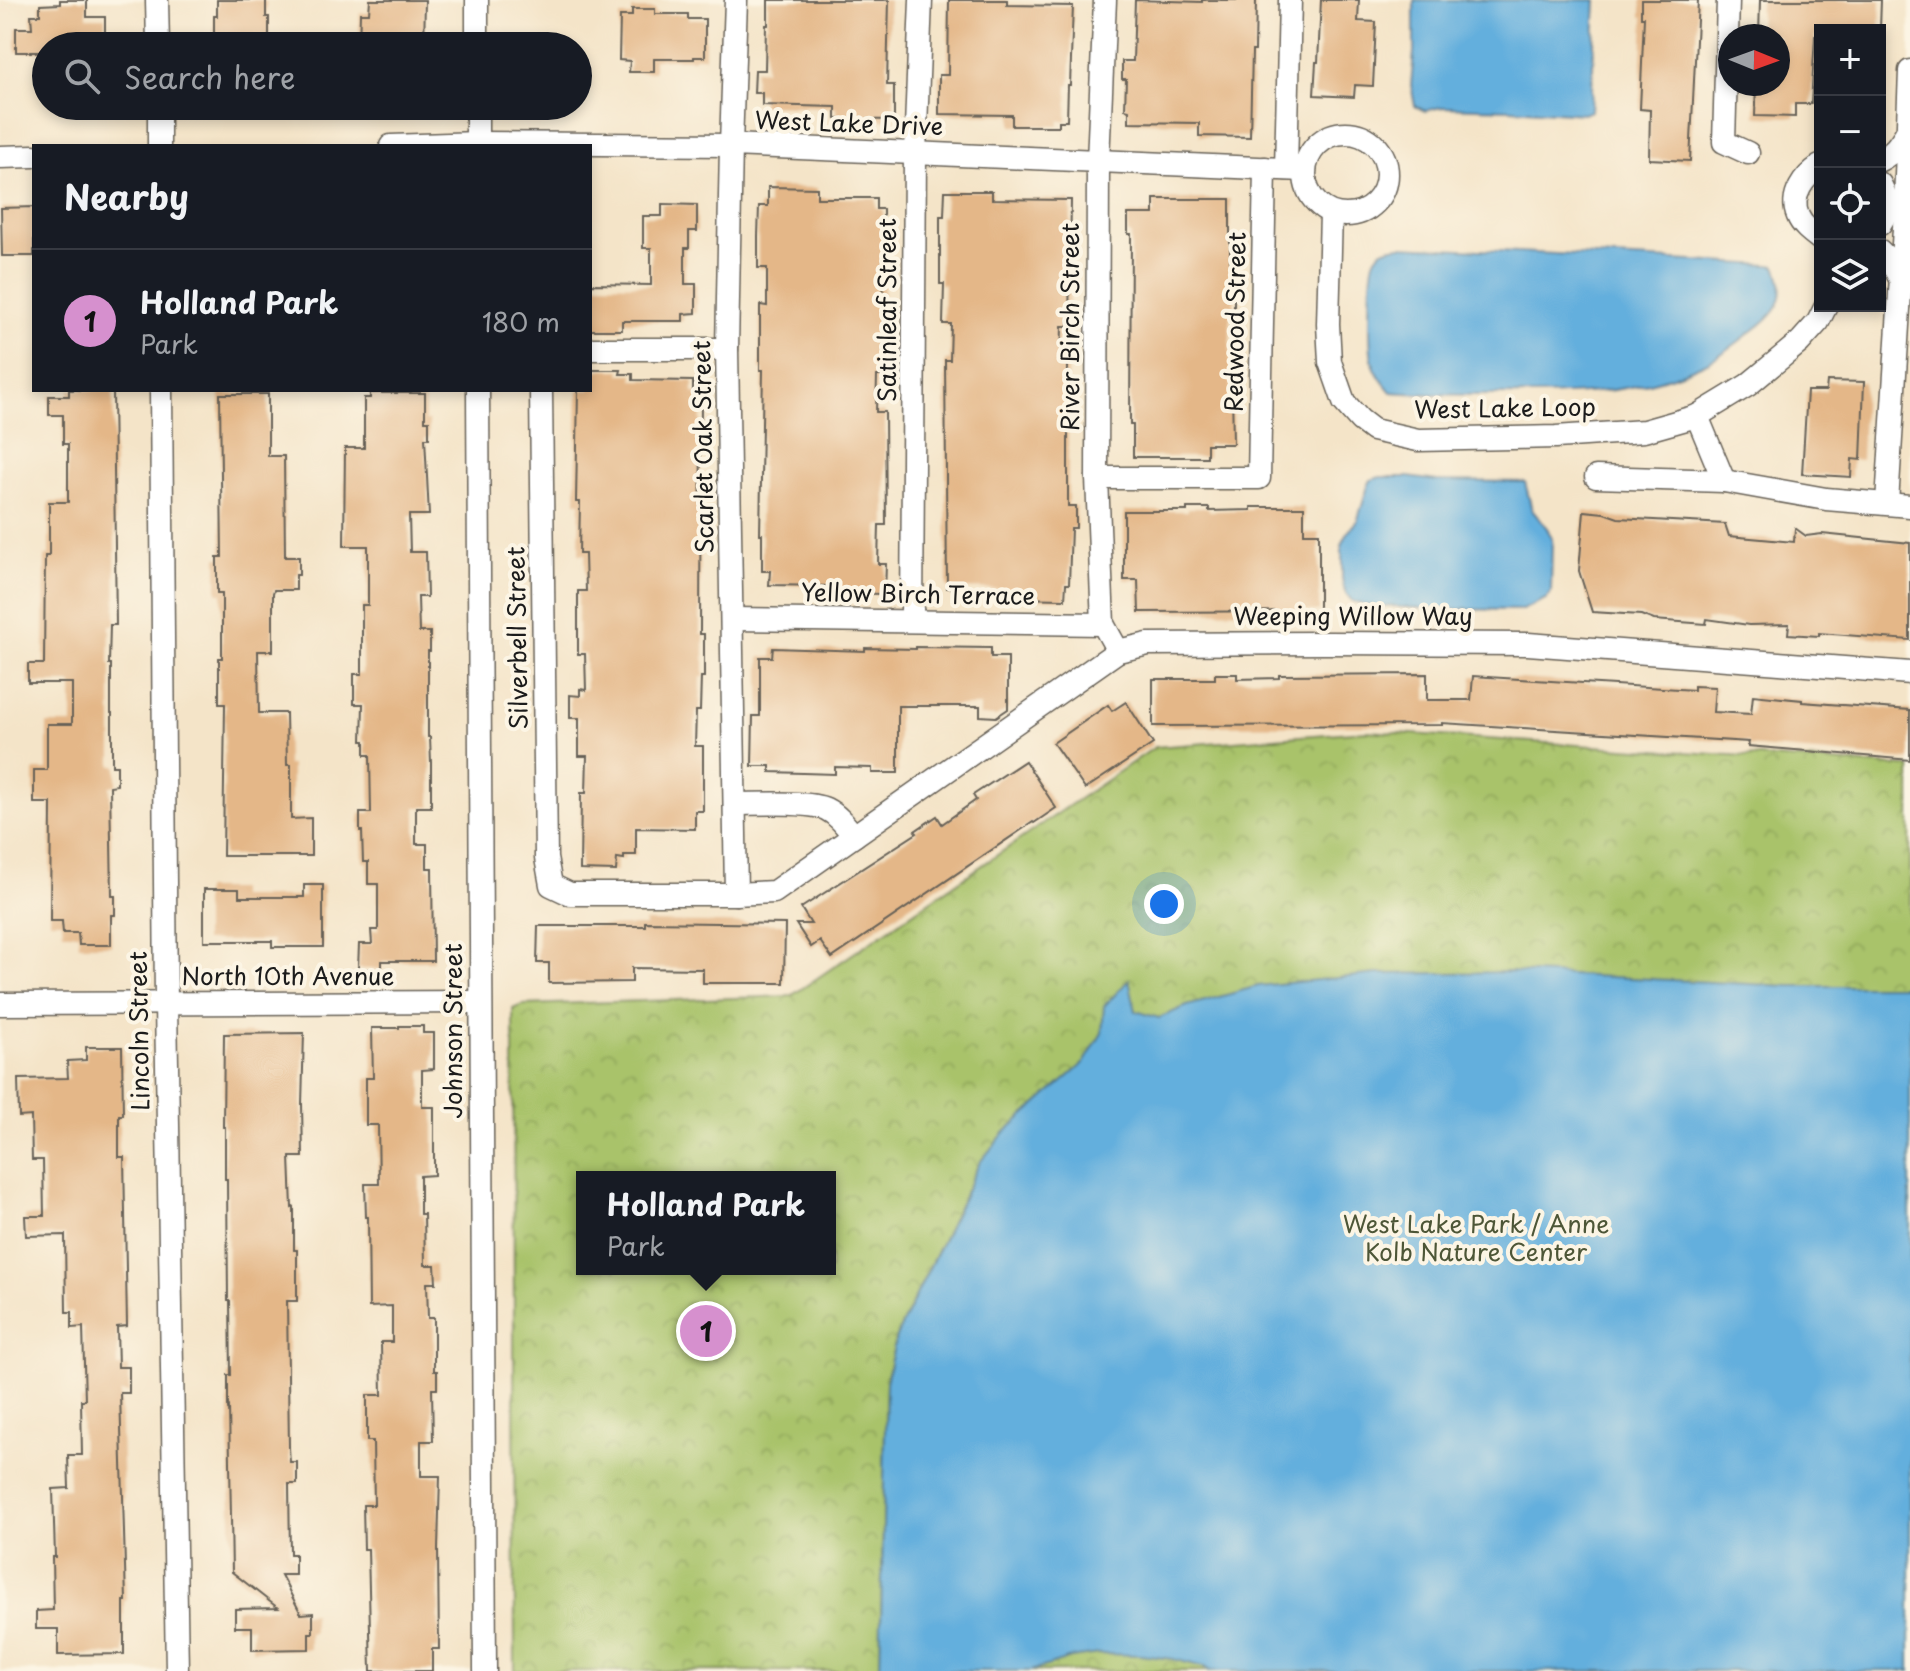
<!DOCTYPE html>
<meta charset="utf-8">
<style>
:root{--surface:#171b24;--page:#242831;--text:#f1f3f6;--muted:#9ea1a6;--line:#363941;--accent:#d690ce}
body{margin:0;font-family:"Playpen Sans",sans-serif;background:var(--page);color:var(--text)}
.controls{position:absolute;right:24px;top:24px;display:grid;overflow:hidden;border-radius:0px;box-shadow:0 4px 12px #0003}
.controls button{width:72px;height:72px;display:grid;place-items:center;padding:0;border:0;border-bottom:2px solid var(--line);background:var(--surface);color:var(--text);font:40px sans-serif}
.compass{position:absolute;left:1718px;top:24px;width:72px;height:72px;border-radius:50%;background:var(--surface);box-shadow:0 4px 12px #0003;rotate:91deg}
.you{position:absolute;left:1164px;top:904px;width:28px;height:28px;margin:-20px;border:6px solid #fff;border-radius:50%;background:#1a73e8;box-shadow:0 0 0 12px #1a73e833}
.badge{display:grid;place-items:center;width:52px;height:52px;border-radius:50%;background:var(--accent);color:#111;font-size:26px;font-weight:700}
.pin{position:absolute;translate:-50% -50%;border:4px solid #fff;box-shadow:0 2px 8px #0006}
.popup{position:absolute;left:576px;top:1171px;width:260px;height:104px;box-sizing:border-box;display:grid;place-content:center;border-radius:0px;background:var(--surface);filter:drop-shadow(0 2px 6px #0005);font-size:26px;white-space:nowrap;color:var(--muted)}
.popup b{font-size:30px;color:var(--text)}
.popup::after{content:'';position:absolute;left:50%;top:100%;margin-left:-16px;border:16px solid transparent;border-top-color:var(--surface)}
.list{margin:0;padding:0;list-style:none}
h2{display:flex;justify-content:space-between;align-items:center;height:104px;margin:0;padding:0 32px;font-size:34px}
h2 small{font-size:26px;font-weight:400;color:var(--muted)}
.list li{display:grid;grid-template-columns:52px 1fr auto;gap:24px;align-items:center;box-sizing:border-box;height:144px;padding:0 32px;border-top:2px solid var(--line)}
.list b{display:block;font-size:30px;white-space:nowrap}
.list p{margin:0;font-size:26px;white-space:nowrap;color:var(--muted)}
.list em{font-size:26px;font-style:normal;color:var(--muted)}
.icon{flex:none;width:44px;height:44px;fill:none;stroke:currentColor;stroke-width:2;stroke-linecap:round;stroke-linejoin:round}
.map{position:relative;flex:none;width:1910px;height:1671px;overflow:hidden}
.search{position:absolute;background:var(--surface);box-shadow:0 4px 12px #0003;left:32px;top:32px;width:560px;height:88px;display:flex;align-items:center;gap:20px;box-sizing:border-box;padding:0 28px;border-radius:44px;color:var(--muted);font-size:30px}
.panel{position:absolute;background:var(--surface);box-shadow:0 4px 12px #0003;left:32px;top:144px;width:560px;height:248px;border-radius:0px}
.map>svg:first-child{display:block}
.park{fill:url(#park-crowns);stroke:#627043;stroke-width:2;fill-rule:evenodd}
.water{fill:#64afdd;stroke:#40667c;stroke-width:2}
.building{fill:#e4b788}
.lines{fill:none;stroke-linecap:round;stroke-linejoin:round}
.street-casing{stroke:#686258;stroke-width:25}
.street{stroke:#fff;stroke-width:22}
.labels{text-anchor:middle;stroke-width:8;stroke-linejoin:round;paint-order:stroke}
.street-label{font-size:24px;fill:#1c1c1c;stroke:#fcf5e5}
.park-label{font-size:24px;fill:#4d5637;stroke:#fcf5e5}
</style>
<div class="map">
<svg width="1910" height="1671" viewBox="0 0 1910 1671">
<defs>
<pattern id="park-crowns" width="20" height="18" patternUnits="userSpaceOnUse" patternTransform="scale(2)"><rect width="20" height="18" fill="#a9c36a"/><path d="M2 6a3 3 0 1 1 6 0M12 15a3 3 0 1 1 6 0" fill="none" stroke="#91a75b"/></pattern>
</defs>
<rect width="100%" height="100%" fill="#fcf5e5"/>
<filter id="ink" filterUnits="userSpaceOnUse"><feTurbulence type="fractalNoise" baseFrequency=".0125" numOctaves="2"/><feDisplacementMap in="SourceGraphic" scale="16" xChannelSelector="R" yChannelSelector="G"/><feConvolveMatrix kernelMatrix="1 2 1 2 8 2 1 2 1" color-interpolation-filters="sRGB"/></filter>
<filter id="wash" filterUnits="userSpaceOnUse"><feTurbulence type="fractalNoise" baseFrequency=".006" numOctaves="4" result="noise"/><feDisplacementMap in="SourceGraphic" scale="32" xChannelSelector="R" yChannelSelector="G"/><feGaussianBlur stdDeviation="1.8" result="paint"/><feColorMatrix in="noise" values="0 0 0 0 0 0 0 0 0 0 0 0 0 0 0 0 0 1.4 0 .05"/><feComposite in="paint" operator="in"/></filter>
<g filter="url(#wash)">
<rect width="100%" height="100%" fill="#f4e4c8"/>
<!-- park -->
<path class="park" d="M1366 731 1910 767V1671H897L980 1162 896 1337 886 1382 880 1671H515L513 1009 522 1005 791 996 1155 747ZM582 1177H830V1269H582Z"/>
<!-- water -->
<g class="water">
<path d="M1414 0H1596L1591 111 1583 114 1511 109 1441 107 1425 111 1415 106 1411 85 1414 52Z"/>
<path d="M1401 246 1769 265 1776 266C1790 299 1777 313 1751 332 1737 343 1722 355 1705 363 1638 395 1568 396 1495 395 1460 395 1425 395 1391 392 1383 382 1375 372 1372 359 1369 345 1369 271 1375 259 1380 248 1391 247 1401 246Z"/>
<path d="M1380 477H1408L1437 481 1525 482 1532 510 1547 528 1552 539 1551 592 1546 599 1522 610 1434 609 1364 605 1352 601 1345 592 1342 579V545L1348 532 1357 522 1368 486 1371 480Z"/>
<path d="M1511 972 1790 986H1910V1671H1210L1204 1667 1172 1659 1140 1655 1098 1654 1071 1658 1031 1671H880L886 1382 896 1337 980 1162 1005 1132 1084 1063 1102 1033 1104 1006 1129 980 1136 1011 1159 1018 1187 1006 1258 986 1377 974Z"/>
</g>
<g id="blocks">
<!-- building -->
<g class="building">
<path d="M60 0H87V17H105V45L46 46V52H16V28H32L31 15H40V5L60 4Z"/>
<path d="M217 0H266V17H269V46H214V16H217Z"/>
<path d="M370 0H425L424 46H359L360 13H369Z"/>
<path d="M768 0H889L887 85H894V120L836 119V107L762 105V93H754L755 70H765L766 25H768Z"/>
<path d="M949 0H1007V5L1073 6 1070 85H1068L1067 121H1059V126H1012V115L939 114V75H948Z"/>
<path d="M1135 0 1202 2V0H1256L1255 51H1252L1250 137 1199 136V123L1129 122V110L1125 109 1126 79H1122V61H1133Z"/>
<path d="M1321 0H1359L1358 21 1376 22 1373 86 1355 85 1354 97 1314 95 1316 62H1318Z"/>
<path d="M1641 0H1698L1690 161 1649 159 1650 110 1640 109 1644 17H1641Z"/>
<path d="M1760 0H1881L1880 30H1820V36H1815L1811 104H1795V117L1755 116 1756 84H1778V36H1759Z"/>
<path d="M632 9H655V14H688V19H705V57H694V59H654V72H629L630 61 619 60 620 16H632Z"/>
<path d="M768 187 817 188V198H876V209H883L884 376H877L876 412H885L886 525H879L878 564H886L885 594 828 593V586L769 585 770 571H762V534H760L763 370H760V305L767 306V268H758V236L759 206H768Z"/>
<path d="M945 191H992V199L1071 200 1069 326H1062L1061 364H1068V506H1076V528H1071L1069 584H1066L1065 599 1011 598V589L947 588 945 360H950L951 324H943L944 284H940V216H944Z"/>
<path d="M1154 199H1230V293H1234V311H1230V389H1232L1233 444H1207V457H1133V425H1130L1131 234H1128V214H1154Z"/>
<path d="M662 204 697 205V231H689V248H685V284H696V313L683 314V321H622V330H590V284L651 285V248H643V216H662Z"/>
<path d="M34 207V256H2L1 208Z"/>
<path d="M590 370H621L620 374H633V380L693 381V393L701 394 700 634H704V677H701L700 711H696L695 746H703V811H695V829L636 828V855H624V859L617 858 616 871 580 870 581 793H586L587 756H579V718H570V695L580 696V689L586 690 585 654H578V591H586L585 554H579L580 502H576L578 390H590Z"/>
<path d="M1827 381 1864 382 1861 460 1852 459 1851 477 1802 474 1807 391H1826Z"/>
<path d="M69 390H113L116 625H110L109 664H111V713H112V766H117V785L110 786 112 896H115V915H111V945H79L78 933H63L62 921H50L51 803H34V770H47V724H72V683H28V664H44L45 556H49V502H68V444H63V415H49V396H69Z"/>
<path d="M370 393H425V421H429V438H425L429 515H409L410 552H426L427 597H418L419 632H430V651H428V737H430L431 762V807H416V844H427V868H432L433 961H382V969H358L359 944H372L371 930H378V884H368V862H363L362 831H360V813H371L370 755H365V741H362L363 704H354V674H362V605H368V546H344L345 448H364V398H370Z"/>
<path d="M220 394H268V456H284L285 557H299V575H296V590H274L273 593V651H258L259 713H286L287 765H291V819L311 818V856H223L225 704H219V658H222V593H217V557H222Z"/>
<path d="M1251 507H1304V533H1319V611L1139 612 1138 580H1124V511H1187V508H1209V511L1251 510Z"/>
<path d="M1584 511 1604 513 1618 518 1725 524 1729 536 1794 542 1795 528 1806 536 1822 534 1910 543V640L1819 633V636L1788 634 1789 624 1749 625 1707 619 1706 624 1654 620 1641 615 1592 612 1579 571Z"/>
<path d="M916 647 991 648V657H1008V709L996 717 980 716V706H898V773H872V768L835 767V774L770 772V766H752L753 716H760V657H772L773 648 865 651V648L916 649Z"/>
<path d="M1215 674H1237V679L1279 678V675L1427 674V700H1471L1473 676 1694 690V686L1715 687 1713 712 1751 714 1753 695 1802 700V702L1910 710V760L1748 746 1749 742 1442 723V725L1153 726V679H1215Z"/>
<path d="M1126 702 1153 744 1085 789 1053 743 1108 705 1112 711Z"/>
<path d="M1025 761 1056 808 1034 823 1033 822 832 958 820 941 811 947 796 924H811L801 908 917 833 915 831 937 816 942 824 976 800 973 795Z"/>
<path d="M304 885H323V947H272V941H204V889H239V897H304Z"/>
<path d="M645 922 785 924 784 983H703V969L632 968V982L549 983V963H537L538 926H645Z"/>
<path d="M399 1026H423V1033H434V1069L422 1070V1107H434V1175L420 1176V1214H424L425 1265H435L436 1283H427L428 1318H434V1371H437V1389H432L433 1441H421V1476H440L438 1548 439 1649H432V1671H371L368 1549H364L363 1505H374L373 1441H367V1395H382L381 1342H392V1306L369 1307 368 1217H366L365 1184H379L378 1125H366V1078H373L372 1028H399Z"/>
<path d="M304 1033 302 1104 303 1157H290L292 1208 294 1207V1250H297V1301H287L289 1448 290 1462H297V1484H289L290 1554H295V1575H281L301 1614 313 1613V1633H309V1649L252 1650V1627H235V1609L278 1608 232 1572 229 1407 228 1408V1375H231L230 1301H228L227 1179H225V1127H223L224 1034Z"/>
<path d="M86 1047H122L123 1115H119V1157H124L127 1326 117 1327 118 1367H129V1393H120L126 1601H124V1654L58 1655V1629H36V1611L53 1610 52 1557H55L53 1489 69 1488 68 1455H82L81 1400H85L83 1327 72 1328V1312H66L65 1235 26 1236 25 1216H44L43 1160H32L31 1116 19 1117 18 1079 68 1078 67 1061 86 1060Z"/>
</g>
</g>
</g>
<g filter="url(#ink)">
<use href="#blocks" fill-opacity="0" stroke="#686258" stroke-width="2"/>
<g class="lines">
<!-- street casing -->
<g class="street-casing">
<g id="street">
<path d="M157 0 158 46"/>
<path d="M477 0V46"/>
<path d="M736 0 731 145 727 349 736 894"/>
<path d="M1105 0 1098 161 1097 478 1103 624 1118 651"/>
<path d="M1728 0 1724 142 1748 153"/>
<path d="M159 106V146"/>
<path d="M477 106V146"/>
<circle cx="1346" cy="174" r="41"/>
<path d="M391 146 477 143 731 145 1304 170"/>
<path d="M0 157 34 156"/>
<path d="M1880 160C1894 153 1900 143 1908 130"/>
<path d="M1820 166C1805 176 1789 196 1798 216 1802 226 1812 233 1820 239"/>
<path d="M1286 169 1290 0"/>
<path d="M1880 184C1888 199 1889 210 1880 224"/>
<path d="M1331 213 1328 324 1330 362 1344 402 1360 420 1373 430 1418 440 1556 437 1644 431 1697 416 1748 385 1800 342 1818 322 1826 306"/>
<path d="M1880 251 1890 261 1901 280"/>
<path d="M590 349H727"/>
<path d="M161 390 166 1004 177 1671"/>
<path d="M478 390 485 1671"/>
<path d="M541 390 546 858 551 885 570 894H736L774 892 1118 651 1148 644 1327 643 1528 644 1910 673"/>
<path d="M1697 416 1724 481"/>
<path d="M1596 477 1724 481 1826 499 1910 506"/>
<path d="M1097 478H1259L1265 168"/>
<path d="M1887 503 1904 228 1910 71"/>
<path d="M733 619 1103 624"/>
<path d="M912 620 915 153 921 0"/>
<path d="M735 804C757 804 808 801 826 809 838 815 846 826 854 836"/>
<path d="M0 1004 480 1002"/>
</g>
</g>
<!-- street -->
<use href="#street" class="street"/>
</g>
</g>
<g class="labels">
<!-- street labels -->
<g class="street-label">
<text transform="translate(849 124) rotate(2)" y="8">West Lake Drive</text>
<text transform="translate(888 310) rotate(-90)" y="8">Satinleaf Street</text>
<text transform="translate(1236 322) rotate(-89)" y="8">Redwood Street</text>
<text transform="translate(1071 327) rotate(-90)" y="8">River Birch Street</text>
<text transform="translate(1505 409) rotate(-1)" y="8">West Lake Loop</text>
<text transform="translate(704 447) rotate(-91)" y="8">Scarlet Oak Street</text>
<text transform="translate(918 595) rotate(1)" y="8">Yellow Birch Terrace</text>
<text x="1353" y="625">Weeping Willow Way</text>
<text transform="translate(518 638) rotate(-91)" y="8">Silverbell Street</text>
<text x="288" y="985">North 10th Avenue</text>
<text transform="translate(140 1031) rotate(-91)" y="8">Lincoln Street</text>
<text transform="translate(454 1031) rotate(-90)" y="8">Johnson Street</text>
</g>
<!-- park labels -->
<g class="park-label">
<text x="1476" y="1233">West Lake Park / Anne<tspan x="1476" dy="28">Kolb Nature Center</tspan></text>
</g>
</g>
</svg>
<div class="controls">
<button>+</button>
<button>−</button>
<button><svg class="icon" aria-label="locate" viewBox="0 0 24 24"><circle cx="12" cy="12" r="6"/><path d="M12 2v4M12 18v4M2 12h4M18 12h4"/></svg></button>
<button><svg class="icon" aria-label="layers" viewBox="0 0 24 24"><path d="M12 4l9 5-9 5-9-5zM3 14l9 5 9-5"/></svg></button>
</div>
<svg class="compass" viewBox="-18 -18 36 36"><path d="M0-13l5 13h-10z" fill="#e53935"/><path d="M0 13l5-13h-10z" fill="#9ea1a6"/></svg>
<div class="you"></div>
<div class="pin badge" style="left:706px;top:1331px">1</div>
<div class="popup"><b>Holland Park</b>Park</div>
<div class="search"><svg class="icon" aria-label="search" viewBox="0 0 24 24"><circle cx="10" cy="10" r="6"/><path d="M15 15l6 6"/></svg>Search here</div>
<section class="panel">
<h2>Nearby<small></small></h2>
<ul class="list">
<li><span class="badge">1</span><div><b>Holland Park</b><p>Park</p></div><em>180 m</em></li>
</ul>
</section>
</div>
